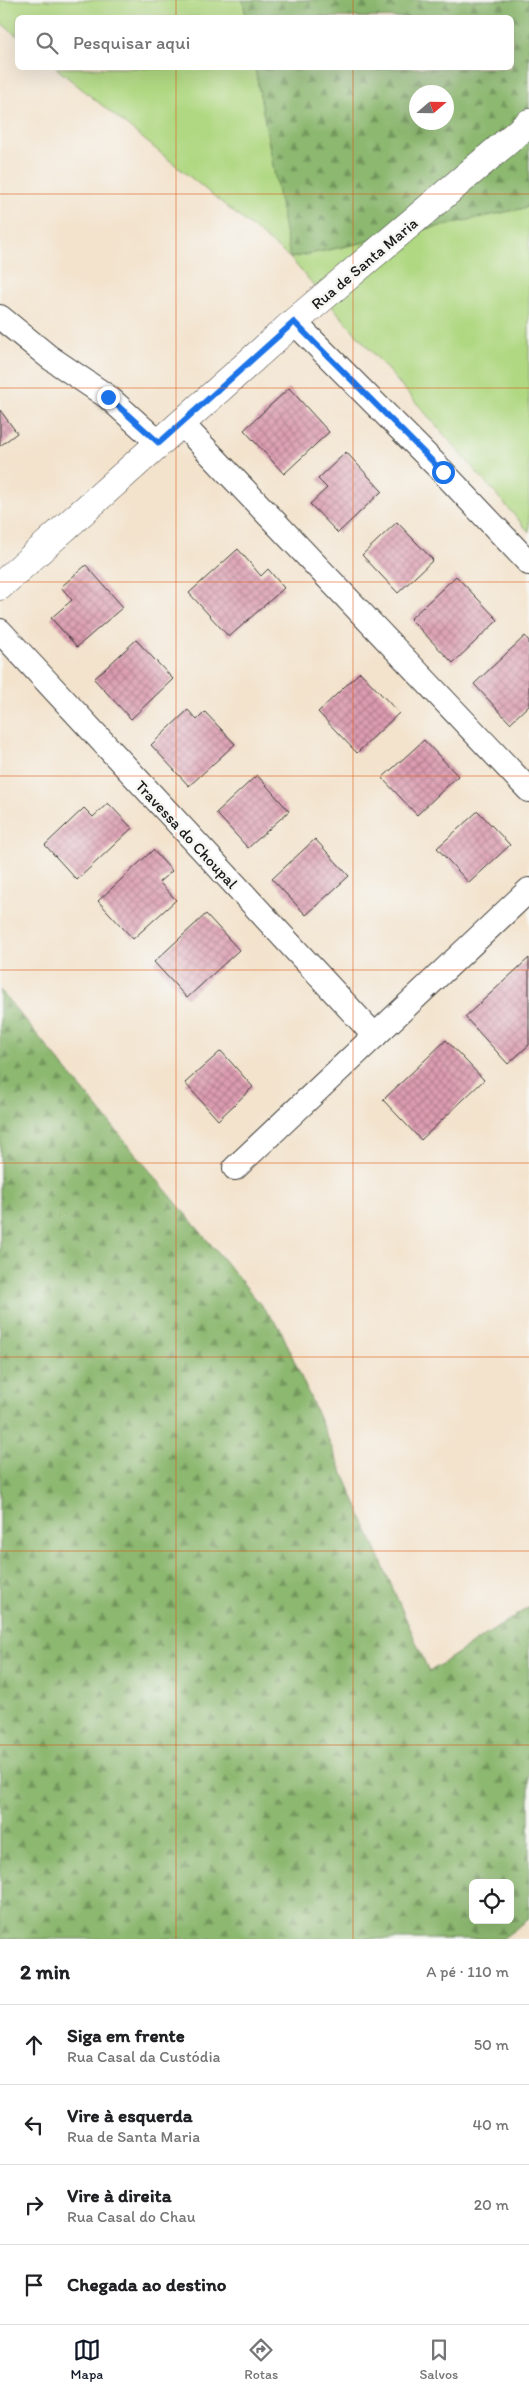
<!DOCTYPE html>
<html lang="pt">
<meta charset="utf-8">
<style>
:root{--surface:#fff;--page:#f6f6f6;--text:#202124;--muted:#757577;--line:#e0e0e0;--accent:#111827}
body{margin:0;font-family:Itim,sans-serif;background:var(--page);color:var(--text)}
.controls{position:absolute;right:15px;bottom:15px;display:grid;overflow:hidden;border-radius:8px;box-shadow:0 5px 20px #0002}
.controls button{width:45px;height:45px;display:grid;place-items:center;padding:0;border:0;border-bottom:1px solid var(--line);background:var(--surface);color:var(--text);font:25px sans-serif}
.compass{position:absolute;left:409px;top:85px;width:45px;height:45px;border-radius:50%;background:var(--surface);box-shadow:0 5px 20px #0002;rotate:70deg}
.stop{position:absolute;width:15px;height:15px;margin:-11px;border:4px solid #1a73e8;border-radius:50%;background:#fff}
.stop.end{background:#1a73e8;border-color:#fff;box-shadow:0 1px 5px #0008}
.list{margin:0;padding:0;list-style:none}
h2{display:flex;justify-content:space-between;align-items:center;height:65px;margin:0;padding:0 20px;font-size:21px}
h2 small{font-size:16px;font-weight:400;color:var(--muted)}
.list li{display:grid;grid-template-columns:32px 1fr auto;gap:15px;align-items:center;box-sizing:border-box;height:80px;padding:0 20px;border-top:1px solid var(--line)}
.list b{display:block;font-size:19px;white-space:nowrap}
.list p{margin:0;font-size:16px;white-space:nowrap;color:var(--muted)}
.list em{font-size:16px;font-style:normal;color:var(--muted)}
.icon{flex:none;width:28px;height:28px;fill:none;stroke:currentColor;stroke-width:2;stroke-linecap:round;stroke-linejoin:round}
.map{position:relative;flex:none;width:529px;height:1939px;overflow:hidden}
.search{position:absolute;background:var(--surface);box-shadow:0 5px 20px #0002;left:15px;right:15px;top:15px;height:55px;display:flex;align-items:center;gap:12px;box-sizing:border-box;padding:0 18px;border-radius:8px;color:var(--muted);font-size:19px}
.sheet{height:385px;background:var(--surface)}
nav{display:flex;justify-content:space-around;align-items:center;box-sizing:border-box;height:70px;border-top:1px solid var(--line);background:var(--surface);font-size:14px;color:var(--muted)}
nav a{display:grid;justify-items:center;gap:2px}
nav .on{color:var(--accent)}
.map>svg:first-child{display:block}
.grass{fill:#b0d882;stroke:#667a4f}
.forest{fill:url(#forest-firs);stroke:#546a46;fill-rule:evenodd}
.building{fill:url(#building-cross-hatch)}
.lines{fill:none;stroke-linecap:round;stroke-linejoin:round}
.street-casing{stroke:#3c3a37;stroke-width:26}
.secondary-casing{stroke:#3c3a37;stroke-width:29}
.street{stroke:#fff;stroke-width:24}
.secondary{stroke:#fff;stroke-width:28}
.route{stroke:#1a73e8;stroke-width:6}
.grid{fill:none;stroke:#de560d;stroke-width:1;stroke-opacity:0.55}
.labels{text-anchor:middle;stroke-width:5;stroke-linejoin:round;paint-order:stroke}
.street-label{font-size:16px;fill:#1c1c1c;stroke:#f6f6f2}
</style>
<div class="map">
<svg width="529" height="1939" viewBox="0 0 529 1939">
<defs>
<pattern id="forest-firs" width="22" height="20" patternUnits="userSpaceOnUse" patternTransform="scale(1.25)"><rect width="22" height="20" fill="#8cb870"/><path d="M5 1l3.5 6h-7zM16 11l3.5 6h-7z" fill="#72955b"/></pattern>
<pattern id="building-cross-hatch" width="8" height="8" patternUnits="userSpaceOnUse" patternTransform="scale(1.25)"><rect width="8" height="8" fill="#dc9cb1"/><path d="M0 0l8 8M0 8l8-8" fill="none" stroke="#b27e8f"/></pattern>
</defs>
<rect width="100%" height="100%" fill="#f6f6f2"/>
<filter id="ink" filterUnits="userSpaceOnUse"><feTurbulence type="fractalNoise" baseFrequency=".02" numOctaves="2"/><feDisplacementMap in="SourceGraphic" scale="10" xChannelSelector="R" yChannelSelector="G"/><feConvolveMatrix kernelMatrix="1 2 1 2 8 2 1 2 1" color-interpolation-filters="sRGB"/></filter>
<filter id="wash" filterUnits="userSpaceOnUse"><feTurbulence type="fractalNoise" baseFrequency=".0096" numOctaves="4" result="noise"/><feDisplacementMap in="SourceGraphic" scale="20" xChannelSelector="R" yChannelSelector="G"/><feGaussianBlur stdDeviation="1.12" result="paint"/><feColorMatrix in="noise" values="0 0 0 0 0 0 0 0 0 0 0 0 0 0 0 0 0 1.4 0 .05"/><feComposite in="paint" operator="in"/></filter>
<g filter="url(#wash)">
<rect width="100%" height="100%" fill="#f3e3cd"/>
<!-- grass -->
<g class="grass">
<path d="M0 0H243L246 17 18 18 17 36 0 22Z"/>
<path d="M56 68H255L291 258 529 207V532L290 258Z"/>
</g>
<!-- forest -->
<g class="forest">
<path d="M243 0H529V207L290 258 255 68H512V18L246 17ZM416 92H446V122H416Z"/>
<path d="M0 990 280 1328 429 1672 529 1607V1919L502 1939H0ZM473 1883H510V1920H473Z"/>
</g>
<g id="blocks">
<!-- building -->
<g class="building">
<path d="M289 388 329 432 284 474 244 430Z"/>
<path d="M0 410 17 433 0 446Z"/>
<path d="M346 452 382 491 338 533 310 504 327 488 318 479Z"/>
<path d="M397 522 433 560 398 593 362 555Z"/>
<path d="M238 549 261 576 268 569 284 588 229 637 189 593Z"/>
<path d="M86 565 123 607 77 647 51 618 72 600 61 587Z"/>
<path d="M456 576 498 620 453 663 410 619Z"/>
<path d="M525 636 529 641V705L510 723 474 684Z"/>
<path d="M136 640 173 679 131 719 94 679Z"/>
<path d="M360 672 399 713 357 753 318 712Z"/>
<path d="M188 710 197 720 205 712 235 744 189 786 151 745Z"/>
<path d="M424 740 458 776 417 815 382 778Z"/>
<path d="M257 775 289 811 248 848 216 813Z"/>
<path d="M108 803 132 828 77 880 45 845 84 808 93 817Z"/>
<path d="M478 811 510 845 469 883 437 848Z"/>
<path d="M315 839 349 876 306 915 272 879Z"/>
<path d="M153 850 172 871 159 882 176 900 133 939 98 901Z"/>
<path d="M206 914 239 950 187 998 154 962Z"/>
<path d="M529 958V1045L508 1064 465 1017Z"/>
<path d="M446 1040 484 1080 421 1140 383 1100Z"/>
<path d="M221 1051 253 1087 218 1120 185 1083Z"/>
</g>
</g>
</g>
<g filter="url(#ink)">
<use href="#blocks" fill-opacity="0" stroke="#3c3a37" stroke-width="1"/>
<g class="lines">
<!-- street casing -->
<g class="street-casing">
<g id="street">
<path d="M0 317 49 357 108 397 159 443"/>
<path d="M294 322 443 472 529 563"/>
<path d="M182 424 529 790"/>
<path d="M0 631 375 1036"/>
<path d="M235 1168 529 890"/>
</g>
</g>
<!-- secondary casing -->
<g class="secondary-casing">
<path id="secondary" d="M0 586 294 322 529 123"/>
</g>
<!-- street -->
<use href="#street" class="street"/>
<!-- secondary -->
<use href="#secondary" class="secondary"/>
</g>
</g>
<g class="lines" filter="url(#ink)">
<!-- route -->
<path class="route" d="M108 397 159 443 294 322 443 472"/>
</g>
<!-- grid -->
<path class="grid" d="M176 0V18M353 0V18M176 68V1939M353 68V1939M0 194H529M0 388H529M0 582H529M0 776H529M0 970H529M0 1163H529M0 1357H529M0 1551H529M0 1745H529"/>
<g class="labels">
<!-- street labels -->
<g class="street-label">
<text transform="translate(364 263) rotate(-40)" y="6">Rua de Santa Maria</text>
<text transform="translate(187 834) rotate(47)" y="6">Travessa do Choupal</text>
</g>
</g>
</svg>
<div class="controls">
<button><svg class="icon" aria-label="locate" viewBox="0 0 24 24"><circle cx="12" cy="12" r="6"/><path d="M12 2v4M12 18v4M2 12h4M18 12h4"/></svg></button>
</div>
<svg class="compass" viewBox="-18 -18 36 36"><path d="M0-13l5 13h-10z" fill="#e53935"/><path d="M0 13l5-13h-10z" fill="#757577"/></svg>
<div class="stop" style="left:443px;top:472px"></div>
<div class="stop end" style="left:108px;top:397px"></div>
<div class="search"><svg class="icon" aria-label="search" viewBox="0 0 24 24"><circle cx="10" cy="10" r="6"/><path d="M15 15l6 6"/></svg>Pesquisar aqui</div>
</div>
<section class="sheet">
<h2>2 min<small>A pé · 110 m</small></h2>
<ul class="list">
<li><svg class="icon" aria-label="ahead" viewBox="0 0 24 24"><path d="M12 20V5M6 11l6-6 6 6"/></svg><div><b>Siga em frente</b><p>Rua Casal da Custódia</p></div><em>50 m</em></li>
<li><svg class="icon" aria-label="left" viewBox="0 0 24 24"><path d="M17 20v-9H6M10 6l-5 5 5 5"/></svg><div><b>Vire à esquerda</b><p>Rua de Santa Maria</p></div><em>40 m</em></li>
<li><svg class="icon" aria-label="right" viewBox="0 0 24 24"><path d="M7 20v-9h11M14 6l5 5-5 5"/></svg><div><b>Vire à direita</b><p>Rua Casal do Chau</p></div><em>20 m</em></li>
<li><svg class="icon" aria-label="arrive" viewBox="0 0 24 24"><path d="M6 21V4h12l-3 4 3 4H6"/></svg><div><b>Chegada ao destino</b></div></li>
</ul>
</section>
<nav>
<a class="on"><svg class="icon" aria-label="map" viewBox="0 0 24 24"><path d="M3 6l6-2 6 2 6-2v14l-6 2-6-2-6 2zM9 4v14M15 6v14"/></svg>Mapa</a>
<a><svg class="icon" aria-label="directions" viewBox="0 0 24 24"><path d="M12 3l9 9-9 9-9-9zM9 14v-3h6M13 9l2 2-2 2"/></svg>Rotas</a>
<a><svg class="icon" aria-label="saved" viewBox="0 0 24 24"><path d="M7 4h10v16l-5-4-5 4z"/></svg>Salvos</a>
</nav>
